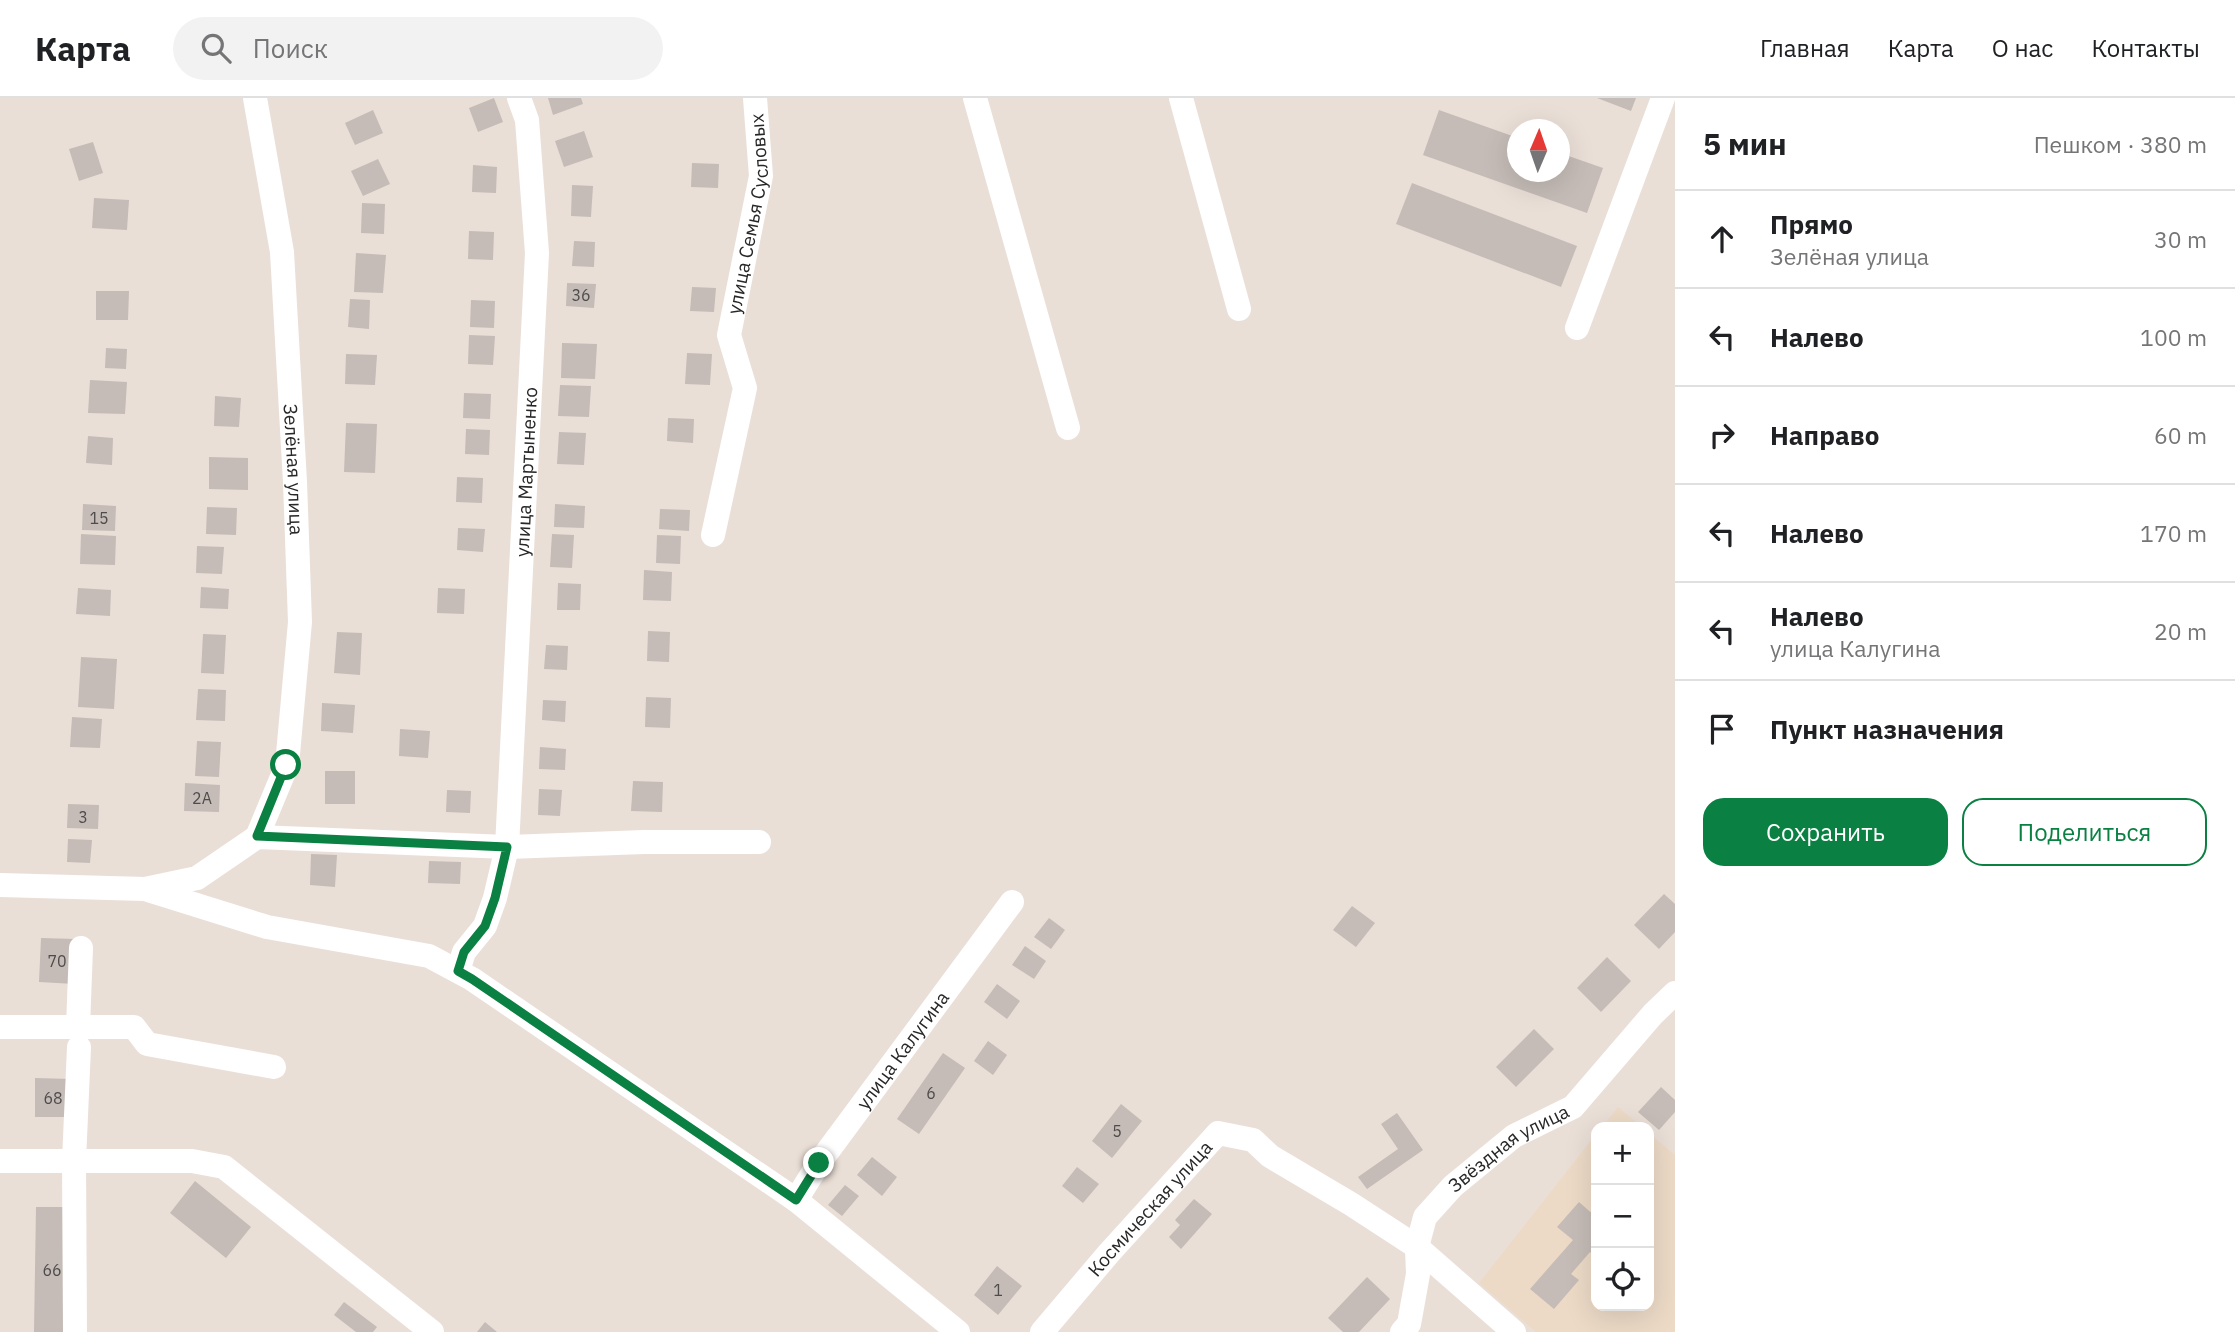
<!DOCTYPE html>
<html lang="ru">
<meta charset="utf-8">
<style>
:root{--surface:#fff;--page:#f2f2f2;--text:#202124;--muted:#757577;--line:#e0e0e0;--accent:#0b8043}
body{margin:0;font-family:"IBM Plex Sans",sans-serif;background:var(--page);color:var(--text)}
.controls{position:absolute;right:21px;bottom:21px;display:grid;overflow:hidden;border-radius:14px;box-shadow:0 7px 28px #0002}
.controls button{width:63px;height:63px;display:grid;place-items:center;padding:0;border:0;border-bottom:2px solid var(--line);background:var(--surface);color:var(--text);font:35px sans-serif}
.compass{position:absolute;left:1507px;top:21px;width:63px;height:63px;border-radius:50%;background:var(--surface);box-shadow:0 7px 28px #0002;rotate:2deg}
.stop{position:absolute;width:21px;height:21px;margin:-16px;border:5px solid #0b8043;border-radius:50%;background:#fff}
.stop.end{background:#0b8043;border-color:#fff;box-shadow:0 2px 7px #0008}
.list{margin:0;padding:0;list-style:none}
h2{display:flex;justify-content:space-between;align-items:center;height:91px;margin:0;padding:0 28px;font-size:30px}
h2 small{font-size:23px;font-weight:400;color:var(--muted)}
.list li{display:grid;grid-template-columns:46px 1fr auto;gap:21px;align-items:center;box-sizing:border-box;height:98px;padding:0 28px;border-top:2px solid var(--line)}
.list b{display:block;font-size:26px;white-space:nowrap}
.list p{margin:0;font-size:23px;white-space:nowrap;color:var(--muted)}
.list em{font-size:23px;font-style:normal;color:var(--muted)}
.actions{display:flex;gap:14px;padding:21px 28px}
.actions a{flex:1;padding:16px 0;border:2px solid var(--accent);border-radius:21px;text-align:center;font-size:24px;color:var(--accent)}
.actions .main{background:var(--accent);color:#fff}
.icon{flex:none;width:38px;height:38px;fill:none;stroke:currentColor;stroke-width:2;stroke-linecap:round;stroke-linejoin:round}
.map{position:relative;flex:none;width:1675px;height:1234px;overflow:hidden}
header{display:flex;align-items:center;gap:42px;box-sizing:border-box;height:98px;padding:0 35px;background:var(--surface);border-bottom:2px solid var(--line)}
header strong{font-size:33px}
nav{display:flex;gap:38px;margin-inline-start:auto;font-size:24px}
.search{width:490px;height:63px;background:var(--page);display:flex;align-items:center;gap:18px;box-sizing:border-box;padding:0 24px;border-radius:38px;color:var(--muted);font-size:26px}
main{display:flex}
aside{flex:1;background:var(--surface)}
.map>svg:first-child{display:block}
.education{fill:#ecdac6}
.building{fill:#c5bcb7}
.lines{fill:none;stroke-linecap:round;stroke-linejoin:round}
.minor{stroke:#fff;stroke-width:24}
.route{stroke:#0b8043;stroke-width:9}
.labels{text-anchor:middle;stroke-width:5;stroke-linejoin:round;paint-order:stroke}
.number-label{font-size:16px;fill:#4e4c4b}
.street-label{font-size:19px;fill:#272727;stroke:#fff}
</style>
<header>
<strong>Карта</strong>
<div class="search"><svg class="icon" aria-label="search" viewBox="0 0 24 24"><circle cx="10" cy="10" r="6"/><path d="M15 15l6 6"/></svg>Поиск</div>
<nav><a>Главная</a><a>Карта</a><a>О нас</a><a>Контакты</a></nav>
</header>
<main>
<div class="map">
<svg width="1675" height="1234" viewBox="0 0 1675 1234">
<rect width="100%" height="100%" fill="#eadfd7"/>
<!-- education -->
<g class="education">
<path d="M1618 1009 1642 1029H1602Z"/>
<path d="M1649 1035 1675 1057V1234H1536L1479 1185 1596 1036V1208H1649Z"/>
</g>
<!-- building -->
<g class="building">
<path d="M494 0 503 24 478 34 469 10Z"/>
<path d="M548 0H581L583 6 553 17Z"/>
<path d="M1597 0H1636L1631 13Z"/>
<path d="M373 12 383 35 355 47 345 25Z"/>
<path d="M1439 12 1518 40V74H1560V55L1603 70 1587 115 1423 57Z"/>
<path d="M584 33 593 59 564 69 555 43Z"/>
<path d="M93 44 103 75 79 83 69 51Z"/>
<path d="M378 61 390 86 363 98 351 73Z"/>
<path d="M692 65 719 66 718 90 691 89Z"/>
<path d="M473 67 497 69 496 95 472 94Z"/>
<path d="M1412 85 1577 148 1561 189 1396 126Z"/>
<path d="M572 87 593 88 591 119 571 118Z"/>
<path d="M94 100 129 102 127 132 92 130Z"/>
<path d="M362 105 385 106 384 136 361 135Z"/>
<path d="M469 133 494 134 493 162 468 161Z"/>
<path d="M574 143 595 144 594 169 572 168Z"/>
<path d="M356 155 386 157 383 195 354 194Z"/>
<path d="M567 185 596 186 594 210 566 208Z"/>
<path d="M692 189 716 190 714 214 690 213Z"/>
<path d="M96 193H129L128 222H96Z"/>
<path d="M350 201 370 202 369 231 348 229Z"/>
<path d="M471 202 495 203 494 230 470 229Z"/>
<path d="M469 237 495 238 493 267 468 266Z"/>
<path d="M562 245 597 246 595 281 561 280Z"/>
<path d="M106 250 127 251 126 271 105 270Z"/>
<path d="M687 255 712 256 710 287 685 286Z"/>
<path d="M346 256 377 257 375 287 345 286Z"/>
<path d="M90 282 127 284 125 316 88 315Z"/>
<path d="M560 287 591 288 589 319 558 318Z"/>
<path d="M464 295 491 296 490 321 463 320Z"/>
<path d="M215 298 241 300 239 329 214 328Z"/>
<path d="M668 320 694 321 693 345 667 343Z"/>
<path d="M346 325 377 326 375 375 344 374Z"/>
<path d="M466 331 490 332 489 357 465 356Z"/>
<path d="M559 334 586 335 584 367 557 366Z"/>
<path d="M88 338 113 340 112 367 86 365Z"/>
<path d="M209 359 248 360V392L209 391Z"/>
<path d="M457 379 483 380 482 405 456 404Z"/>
<path d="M83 406 116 408 115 433 82 432Z"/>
<path d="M555 406 585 408 584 430 554 429Z"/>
<path d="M207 409 237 410 236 437 206 436Z"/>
<path d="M660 411 690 412 689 433 659 431Z"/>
<path d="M458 430 485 431 483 454 457 452Z"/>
<path d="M81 436 116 438 115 467 80 466Z"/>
<path d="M552 436 574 437 572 470 550 469Z"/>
<path d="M657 437 681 438 680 466 656 465Z"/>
<path d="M197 448 224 449 222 476 196 475Z"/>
<path d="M644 472 672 474 671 503 643 502Z"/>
<path d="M558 485 581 486 580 512H557Z"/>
<path d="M201 489 229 491 228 511 200 510Z"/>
<path d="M78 490 111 492 110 518 76 516Z"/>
<path d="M438 490 465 491 464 516 437 515Z"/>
<path d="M648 533 670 534 669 564 647 563Z"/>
<path d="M337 534 362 535 360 577 334 575Z"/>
<path d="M203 536 226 537 224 576 201 575Z"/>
<path d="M546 547 568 548 567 572 544 571Z"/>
<path d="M81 559 117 561 114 611 78 609Z"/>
<path d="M198 591 226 592 225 623 196 622Z"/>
<path d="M646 599 671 600 670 630 645 629Z"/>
<path d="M543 602 566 603 565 624 542 622Z"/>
<path d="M322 605 355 607 353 635 321 633Z"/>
<path d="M72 619 102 621 100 650 70 649Z"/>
<path d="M400 631 430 633 428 660 399 658Z"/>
<path d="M197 643 221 644 219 679 195 678Z"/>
<path d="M540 649 566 651 565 672 539 671Z"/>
<rect x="325" y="673" width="30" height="33"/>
<path d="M633 683 663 684 662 714 631 713Z"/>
<path d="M185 685 220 687 219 714 184 713Z"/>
<path d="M539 691 562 692 560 718 538 717Z"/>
<path d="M447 692 471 693 470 715 446 714Z"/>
<path d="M68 706 99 707 98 731 67 730Z"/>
<path d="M68 741 92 742 90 765 67 764Z"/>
<path d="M311 756 337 757 335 789 310 787Z"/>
<path d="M429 763 461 764 460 786 428 785Z"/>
<path d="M1664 796 1675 806V834L1659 851 1634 827Z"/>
<path d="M1352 808 1375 825 1356 849 1333 832Z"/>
<path d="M1049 820 1065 832 1051 851 1034 839Z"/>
<path d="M41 840 76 841 74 886 39 884Z"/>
<path d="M1025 848 1046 863 1034 881 1012 867Z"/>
<path d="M1607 859 1631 883 1601 914 1577 890Z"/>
<path d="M997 886 1020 903 1007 921 984 904Z"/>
<path d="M1534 931 1554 951 1516 989 1496 969Z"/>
<path d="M988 943 1007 957 993 977 974 963Z"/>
<path d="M943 955 965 970 919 1036 897 1021Z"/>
<path d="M35 980 71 981V1019H35Z"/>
<path d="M1661 989 1675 1002V1014L1659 1032 1638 1014Z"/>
<path d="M1121 1006 1142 1023 1112 1060 1092 1043Z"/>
<path d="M1397 1015 1423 1052 1367 1091 1358 1079 1398 1051 1381 1026Z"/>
<path d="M872 1059 897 1079 882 1098 857 1077Z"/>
<path d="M1077 1069 1099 1086 1083 1105 1062 1088Z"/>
<path d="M195 1083 251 1129 226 1160 170 1115Z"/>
<path d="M845 1087 859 1098 842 1118 828 1107Z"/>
<path d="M1194 1101 1212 1116 1181 1151 1169 1139 1180 1127 1175 1122Z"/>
<path d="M1579 1104 1596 1119V1159L1590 1154 1571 1176 1579 1182 1554 1211 1530 1191 1573 1142 1557 1129Z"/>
<path d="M36 1109H70L69 1234H34Z"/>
<path d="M997 1168 1022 1188 998 1217 974 1197Z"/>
<path d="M1367 1179 1390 1201 1359 1234H1343L1328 1220Z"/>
<path d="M344 1204 377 1229 373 1234H356L334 1217Z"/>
<path d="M485 1224 497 1234H477Z"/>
</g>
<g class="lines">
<!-- minor -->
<g class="minor">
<path id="s1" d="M255 0 282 154 295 384 300 524 287 667 257 739"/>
<path d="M975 0 1068 330"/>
<path d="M1181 0 1239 211"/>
<path d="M1577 230 1663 0"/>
<path id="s2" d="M713 437 745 290 729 237 761 78 755 0"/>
<path d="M0 787 145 791 197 780 257 739 507 749 644 744H759"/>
<path d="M145 791 267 829 429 858 472 881 796 1102 958 1234"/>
<path id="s3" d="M458 873 464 854 485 828 495 800 507 749 537 155 527 22 519 0"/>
<path d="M0 929H134L147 946 274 969"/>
<path d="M78 929 81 850"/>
<path d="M0 1063H192L224 1069 432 1234"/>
<path id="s4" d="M796 1102 819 1065 1012 804"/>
<path d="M75 1234 74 1063 79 949"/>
<path id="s5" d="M1042 1234 1109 1155 1218 1035 1253 1042 1270 1058 1351 1106 1417 1149 1514 1234"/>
<path id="s6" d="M1402 1234 1409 1226 1418 1176 1417 1149 1425 1119 1453 1088 1514 1038 1573 1009 1653 916 1675 895"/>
</g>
</g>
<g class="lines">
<!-- route -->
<path class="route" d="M286 667 257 738 507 749 495 800 485 828 464 854 458 873 472 881 796 1102 819 1065"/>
</g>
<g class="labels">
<!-- number labels -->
<g class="number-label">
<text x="581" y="203">36</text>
<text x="99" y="426">15</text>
<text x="202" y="706">2А</text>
<text x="83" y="725">3</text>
<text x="57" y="869">70</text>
<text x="931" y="1001">6</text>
<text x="53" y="1006">68</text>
<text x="1117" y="1039">5</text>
<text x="52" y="1178">66</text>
<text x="998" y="1198">1</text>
</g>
<!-- street labels -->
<g class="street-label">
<text dy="7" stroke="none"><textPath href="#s2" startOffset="329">улица Семья Сусловых</textPath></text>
<text dy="7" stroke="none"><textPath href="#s1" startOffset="374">Зелёная улица</textPath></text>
<text dy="7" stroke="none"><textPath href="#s3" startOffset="511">улица Мартыненко</textPath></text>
<text dy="7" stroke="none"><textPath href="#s4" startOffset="184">улица Калугина</textPath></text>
<text dy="7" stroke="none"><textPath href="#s6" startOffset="229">Звёздная улица</textPath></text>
<text dy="7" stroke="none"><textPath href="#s5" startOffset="164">Космическая улица</textPath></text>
</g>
</g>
</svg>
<div class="controls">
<button>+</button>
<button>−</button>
<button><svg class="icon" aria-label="locate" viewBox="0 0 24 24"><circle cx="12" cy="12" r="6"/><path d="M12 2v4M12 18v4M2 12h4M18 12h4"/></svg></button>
</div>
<svg class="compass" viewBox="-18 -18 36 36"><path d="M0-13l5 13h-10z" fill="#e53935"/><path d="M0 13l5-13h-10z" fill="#757577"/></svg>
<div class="stop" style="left:286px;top:667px"></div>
<div class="stop end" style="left:819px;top:1065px"></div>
</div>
<aside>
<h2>5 мин<small>Пешком · 380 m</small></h2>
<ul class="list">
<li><svg class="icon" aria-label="ahead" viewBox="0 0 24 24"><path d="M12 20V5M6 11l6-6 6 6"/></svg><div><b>Прямо</b><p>Зелёная улица</p></div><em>30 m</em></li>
<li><svg class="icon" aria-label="left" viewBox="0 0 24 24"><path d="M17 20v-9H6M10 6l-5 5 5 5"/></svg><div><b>Налево</b></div><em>100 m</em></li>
<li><svg class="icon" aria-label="right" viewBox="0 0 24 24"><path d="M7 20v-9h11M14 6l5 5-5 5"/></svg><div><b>Направо</b></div><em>60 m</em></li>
<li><svg class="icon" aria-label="left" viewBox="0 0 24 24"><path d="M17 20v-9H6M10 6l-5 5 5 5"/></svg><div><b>Налево</b></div><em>170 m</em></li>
<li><svg class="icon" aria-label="left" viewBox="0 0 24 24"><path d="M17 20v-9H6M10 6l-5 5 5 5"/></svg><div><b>Налево</b><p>улица Калугина</p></div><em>20 m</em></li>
<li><svg class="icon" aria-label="arrive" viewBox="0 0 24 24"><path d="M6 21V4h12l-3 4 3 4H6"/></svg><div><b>Пункт назначения</b></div></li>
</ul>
<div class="actions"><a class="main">Сохранить</a><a>Поделиться</a></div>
</aside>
</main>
